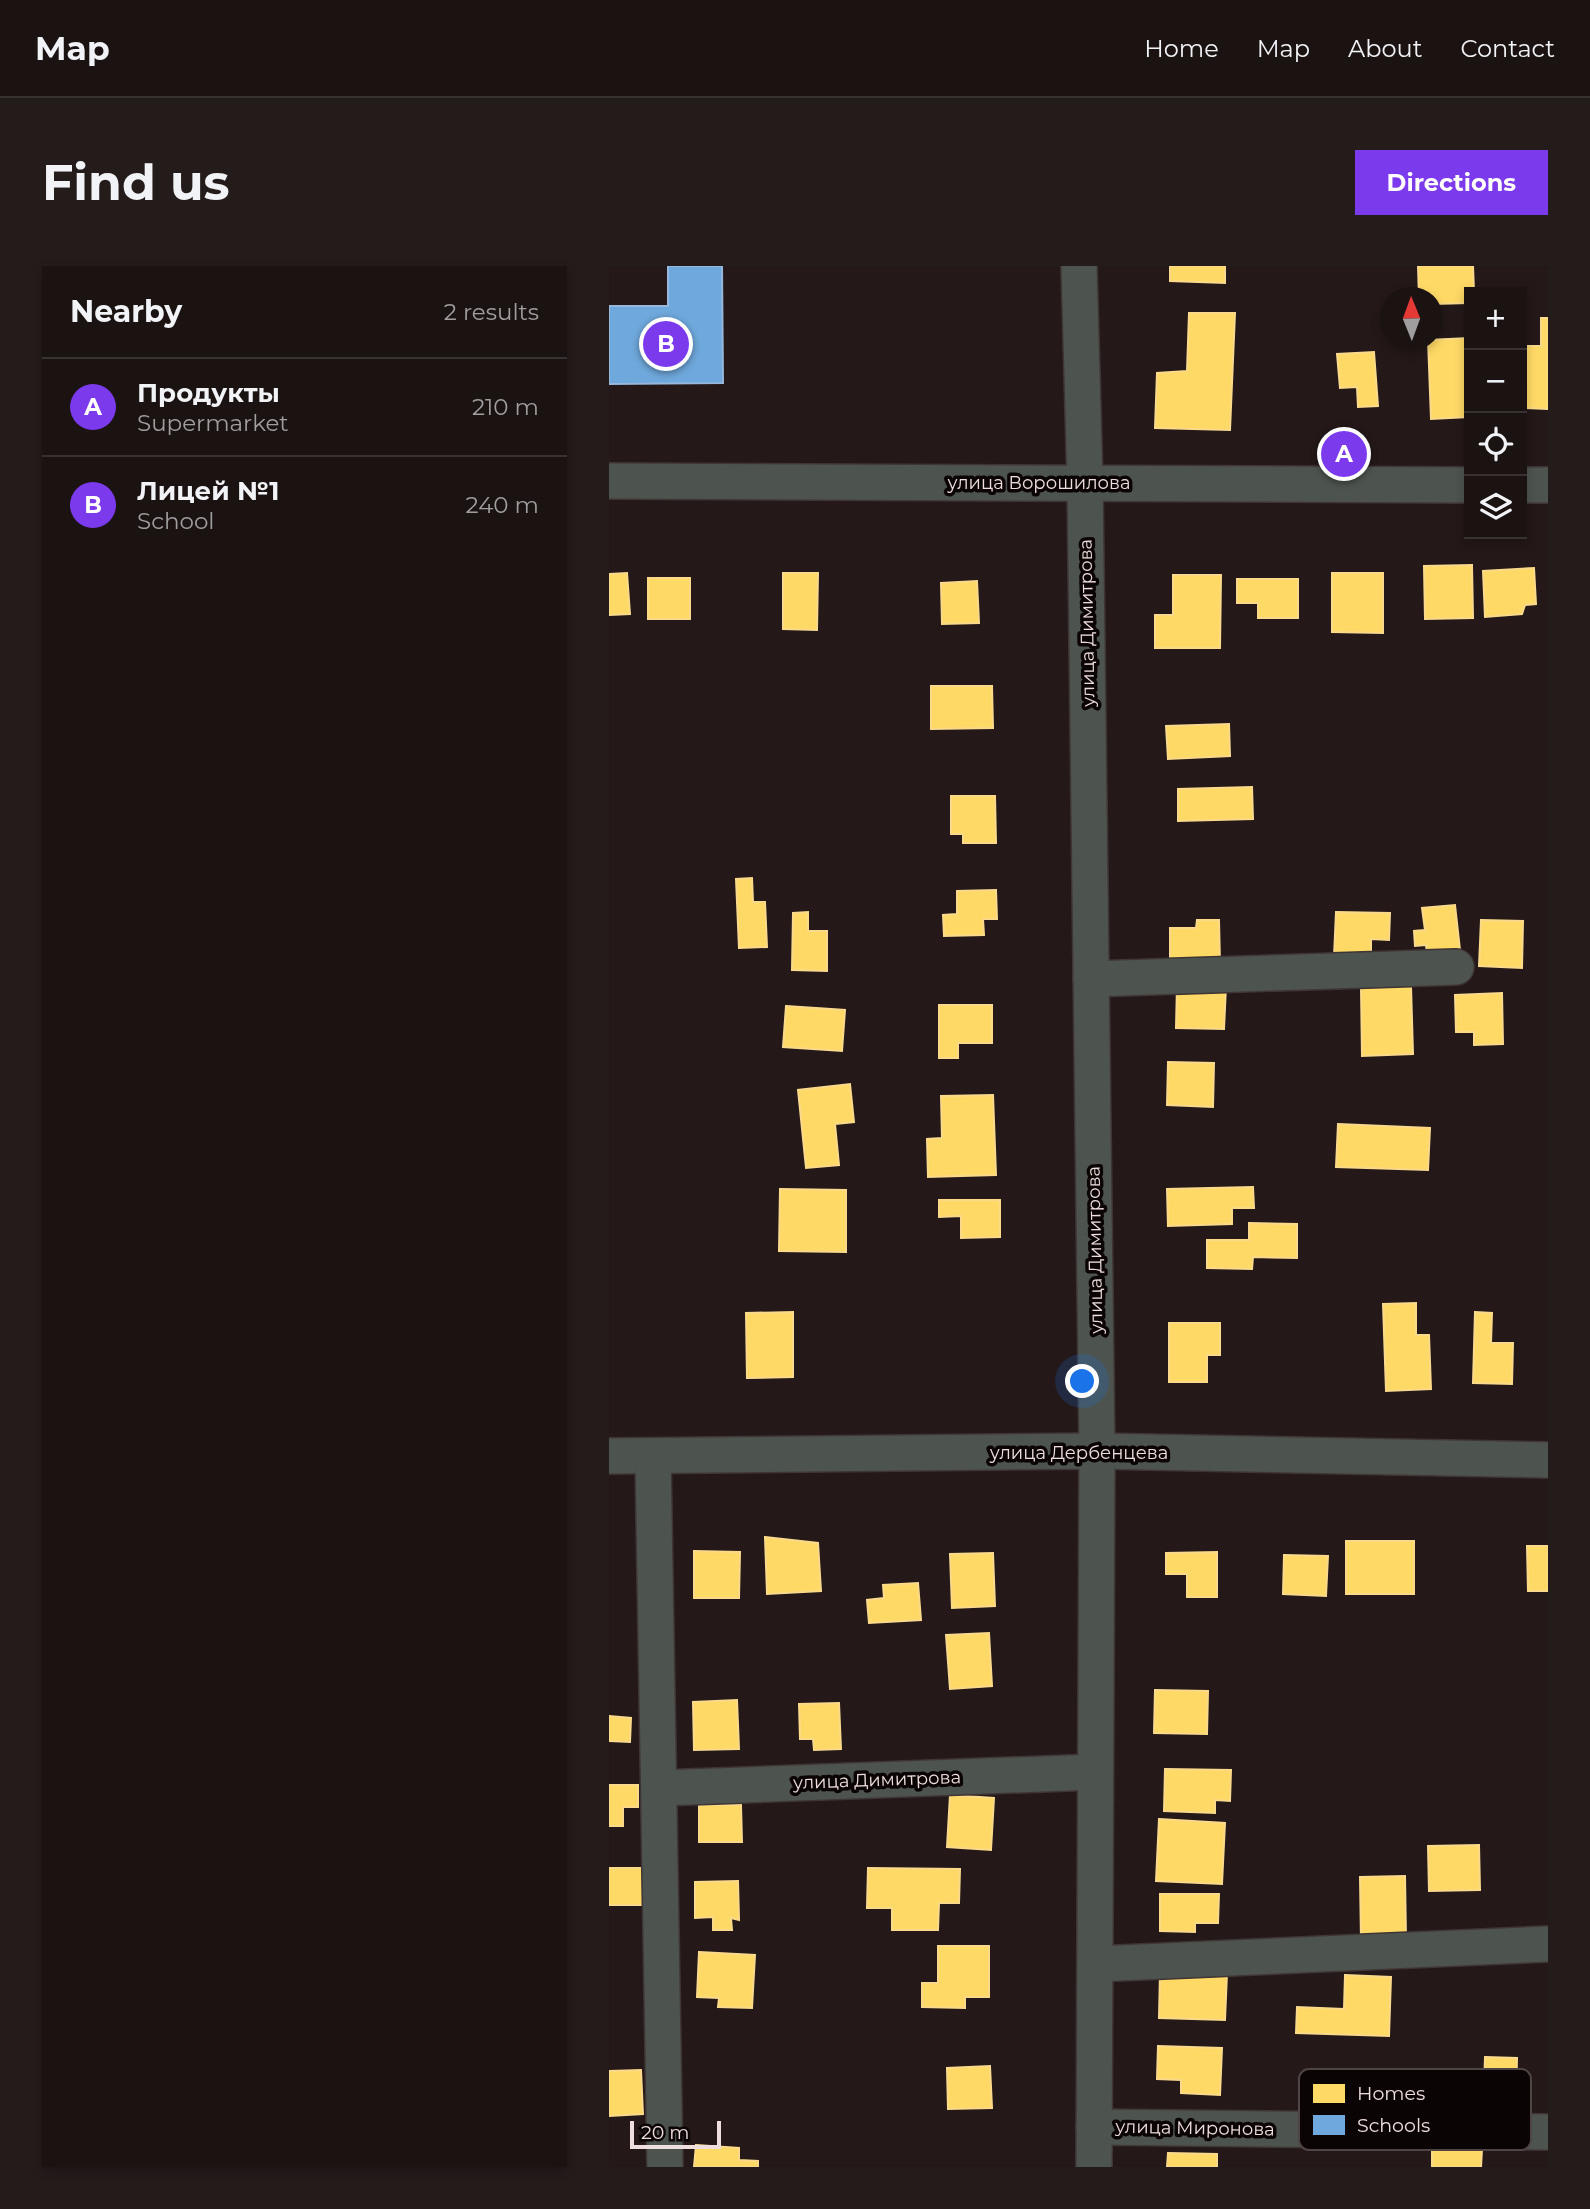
<!DOCTYPE html>
<meta charset="utf-8">
<style>
:root{--surface:#1b1212;--page:#241b1b;--text:#f1f3f6;--muted:#a09e9f;--line:#393232;--accent:#7c3aed}
body{margin:0;font-family:Montserrat,sans-serif;background:var(--page);color:var(--text)}
.controls{position:absolute;right:21px;top:21px;display:grid;overflow:hidden;border-radius:0px;box-shadow:0 4px 10px #0003}
.controls button{width:63px;height:63px;display:grid;place-items:center;padding:0;border:0;border-bottom:2px solid var(--line);background:var(--surface);color:var(--text);font:35px sans-serif}
.compass{position:absolute;left:771px;top:21px;width:63px;height:63px;border-radius:50%;background:var(--surface);box-shadow:0 4px 10px #0003;rotate:359deg}
.scale{position:absolute;left:21px;bottom:18px;width:91px;box-sizing:border-box;padding-left:7px;border:4px solid #eededd;border-top:0;font-size:19px;line-height:24px;white-space:nowrap;color:#eededd;-webkit-text-stroke:5px #0b0404;paint-order:stroke}
.you{position:absolute;left:474px;top:1116px;width:24px;height:24px;margin:-18px;border:5px solid #fff;border-radius:50%;background:#1a73e8;box-shadow:0 0 0 10px #1a73e833}
.badge{display:grid;place-items:center;width:46px;height:46px;border-radius:50%;background:var(--accent);color:#fff;font-size:23px;font-weight:700}
.pin{position:absolute;translate:-50% -50%;border:4px solid #fff;box-shadow:0 2px 7px #0006}
.list{margin:0;padding:0;list-style:none}
h2{display:flex;justify-content:space-between;align-items:center;height:91px;margin:0;padding:0 28px;font-size:30px}
h2 small{font-size:23px;font-weight:400;color:var(--muted)}
.list li{display:grid;grid-template-columns:46px 1fr auto;gap:21px;align-items:center;box-sizing:border-box;height:98px;padding:0 28px;border-top:2px solid var(--line)}
.list b{display:block;font-size:26px;white-space:nowrap}
.list p{margin:0;font-size:23px;white-space:nowrap;color:var(--muted)}
.list em{font-size:23px;font-style:normal;color:var(--muted)}
.icon{flex:none;width:38px;height:38px;fill:none;stroke:currentColor;stroke-width:2;stroke-linecap:round;stroke-linejoin:round}
.map{position:relative;flex:none;width:939px;height:1901px;overflow:hidden;border-radius:0px}
header{display:flex;align-items:center;gap:42px;box-sizing:border-box;height:98px;padding:0 35px;background:var(--surface);border-bottom:2px solid var(--line)}
header strong{font-size:33px}
nav{display:flex;gap:38px;margin-inline-start:auto;font-size:24px}
.intro{display:flex;align-items:center;justify-content:space-between;box-sizing:border-box;height:168px;padding:0 42px}
h1{margin:0;font-size:49px}
.button{padding:18px 32px;border-radius:0px;background:var(--accent);color:#fff;font-size:24px;font-weight:700}
main{display:flex;gap:42px;padding:0 42px}
aside{flex:1;background:var(--surface);border-radius:0px;box-shadow:0 4px 10px #0003}
.map>svg:first-child{display:block}
.homes{fill:#ffd966;stroke:#fada8a;stroke-width:2}
.schools{fill:#6fa8dc;stroke:#95b8dc;stroke-width:2}
.lines{fill:none;stroke-linecap:round;stroke-linejoin:round}
.minor-casing{stroke:#3f3534;stroke-width:38}
.minor{stroke:#4d544f;stroke-width:35}
.labels{text-anchor:middle;stroke-width:7;stroke-linejoin:round;paint-order:stroke}
.street-label{font-size:18px;fill:#eededd;stroke:#0b0404}
.key{fill:#0b0404;stroke:#4f4545;stroke-width:2}
.key-label{font-size:19px;fill:#eededd}
</style>
<header>
<strong>Map</strong>
<nav><a>Home</a><a>Map</a><a>About</a><a>Contact</a></nav>
</header>
<div class="intro"><h1>Find us</h1><a class="button">Directions</a></div>
<main>
<aside>
<h2>Nearby<small>2 results</small></h2>
<ul class="list">
<li><span class="badge">A</span><div><b>Продукты</b><p>Supermarket</p></div><em>210 m</em></li>
<li><span class="badge">B</span><div><b>Лицей №1</b><p>School</p></div><em>240 m</em></li>
</ul>
</aside>
<div class="map">
<svg width="939" height="1901" viewBox="0 0 939 1901">
<rect width="100%" height="100%" fill="#241818"/>
<!-- homes -->
<g class="homes">
<path d="M561 0H616V17L561 15Z"/>
<path d="M809 0H864L865 26H860V37L824 38V32H810Z"/>
<path d="M580 47H626L621 164 546 162 548 107 578 105Z"/>
<path d="M932 52H939V143L917 142 918 80H932Z"/>
<path d="M860 72V151L822 153 819 74Z"/>
<path d="M765 86 769 140 749 141 748 121 731 122 728 88Z"/>
<path d="M863 299 864 352 816 353 815 300Z"/>
<path d="M925 302 927 338 916 339 913 348 876 351 874 305Z"/>
<path d="M18 307 21 348 0 349V308Z"/>
<path d="M174 307H209L208 364 174 363Z"/>
<path d="M723 307H774V367L723 366Z"/>
<path d="M564 309H612L611 382H546V349H564Z"/>
<rect x="39" y="312" width="42" height="41"/>
<path d="M628 313H689V352H649V337H628Z"/>
<path d="M368 315 370 357 333 358 332 317Z"/>
<path d="M322 420H383L384 462 322 463Z"/>
<path d="M620 458 621 490 559 493 557 460Z"/>
<path d="M643 521 644 553 569 555V523Z"/>
<path d="M342 530H386L387 577H354V568H342Z"/>
<path d="M143 612 144 636H156L158 681 130 682 127 613Z"/>
<path d="M387 624 388 653H374L375 669 335 670 334 649 348 648V625Z"/>
<path d="M846 639 851 684 818 688 817 679 806 680 805 665 816 664 813 642Z"/>
<path d="M199 646V665H218V705L183 704 184 647Z"/>
<path d="M727 646 781 647 780 674 762 673V692L725 691Z"/>
<path d="M588 654H610L611 698 561 699V662H587Z"/>
<path d="M872 654 914 655 913 702 870 700Z"/>
<path d="M568 719 617 720 615 763 567 762Z"/>
<path d="M802 720 804 788 753 790 752 722Z"/>
<path d="M893 727 894 778 865 779V766H847L846 729Z"/>
<path d="M330 739H383V777H349V792H330Z"/>
<path d="M177 740 236 744 233 785 174 781Z"/>
<path d="M559 796 605 797 604 841 558 839Z"/>
<path d="M241 818 245 856 226 858 230 899 197 902 189 824Z"/>
<path d="M384 829 387 909 319 911 318 873 333 872 332 830Z"/>
<path d="M729 858 821 862 819 904 727 901Z"/>
<path d="M644 921 645 942H623V958L559 960 558 923Z"/>
<path d="M171 923 237 924V986L170 985Z"/>
<path d="M330 934H391V971L352 972V950L330 951Z"/>
<path d="M640 957 688 958V992L644 991 643 1003 598 1002V974H640Z"/>
<path d="M807 1037V1069H820L822 1123 777 1125 774 1038Z"/>
<path d="M184 1046V1111L138 1112 137 1047Z"/>
<path d="M866 1046 883 1047 882 1077H904L903 1118 864 1117Z"/>
<path d="M560 1057H611V1089H598V1116H560Z"/>
<path d="M156 1271 209 1277 212 1325 158 1328Z"/>
<rect x="737" y="1275" width="68" height="53"/>
<path d="M918 1280H939V1325H919Z"/>
<path d="M85 1285 131 1286 130 1332H85Z"/>
<path d="M608 1286V1331H578V1308H557V1287Z"/>
<path d="M384 1287 386 1340 343 1342 341 1288Z"/>
<path d="M675 1289 719 1290 717 1330 674 1328Z"/>
<path d="M309 1317 312 1354 260 1357 258 1334 275 1332 274 1319Z"/>
<path d="M380 1367 383 1420 341 1423 337 1369Z"/>
<path d="M546 1424 599 1425 598 1468 545 1467Z"/>
<path d="M128 1434 130 1483 85 1484 84 1436Z"/>
<path d="M230 1437 232 1483 205 1484 204 1473H191L190 1438Z"/>
<path d="M0 1450 22 1452 21 1476 0 1475Z"/>
<path d="M556 1503 622 1504 621 1535 606 1534V1547L555 1545Z"/>
<path d="M0 1519H29V1541H14V1560H0Z"/>
<path d="M341 1529 385 1532 382 1584 338 1581Z"/>
<path d="M90 1539H132L133 1576H90Z"/>
<path d="M550 1553 616 1557 613 1618 547 1615Z"/>
<path d="M870 1579 871 1624 820 1625 819 1580Z"/>
<path d="M0 1602H33L34 1639H0Z"/>
<path d="M259 1602 351 1603 350 1637H330L329 1664H283V1642H258Z"/>
<path d="M796 1610 797 1673 752 1674 751 1611Z"/>
<path d="M129 1615 130 1654 122 1652 123 1664H104V1651L86 1652V1616Z"/>
<path d="M551 1628H610L609 1657H586V1666L551 1665Z"/>
<path d="M329 1680H380V1731H356V1742L313 1741V1717H329Z"/>
<path d="M90 1686 146 1689 143 1742 109 1741 110 1732 88 1731Z"/>
<path d="M551 1706 618 1707 616 1754 550 1752Z"/>
<path d="M736 1709 782 1711 780 1770 687 1767 688 1741 735 1743Z"/>
<path d="M549 1780 613 1782 611 1829 572 1827V1814L548 1813Z"/>
<path d="M876 1791 908 1792 907 1835H892L891 1852 874 1851Z"/>
<path d="M381 1800 383 1842 339 1843 338 1802Z"/>
<path d="M32 1804 34 1848 0 1850V1805Z"/>
<path d="M87 1879 130 1882V1894L149 1895V1901H85Z"/>
<path d="M823 1882 873 1883 872 1901H823Z"/>
<path d="M559 1887 608 1888V1901H558Z"/>
</g>
<!-- schools -->
<path class="schools" d="M59 0H113L114 117 0 118V40H59Z"/>
<g class="lines">
<!-- minor casing -->
<g class="minor-casing">
<g id="minor">
<path d="M470 0 476 217 488 1185 485 1901"/>
<path d="M0 215 860 219"/>
<path d="M913 219H939"/>
<path d="M482 713 847 701"/>
<path d="M0 1190 488 1185 939 1194"/>
<path d="M44 1190 56 1901"/>
<path d="M50 1522 486 1506"/>
<path d="M486 1698 939 1678"/>
<path d="M485 1861 939 1866"/>
</g>
</g>
<!-- minor -->
<use href="#minor" class="minor"/>
</g>
<g class="labels">
<!-- street labels -->
<g class="street-label">
<text x="430" y="223">улица Ворошилова</text>
<text transform="translate(478 357) rotate(-91)" y="6">улица Димитрова</text>
<text transform="translate(486 984) rotate(-91)" y="6">улица Димитрова</text>
<text x="470" y="1193">улица Дербенцева</text>
<text transform="translate(268 1514) rotate(-2)" y="6">улица Димитрова</text>
<text transform="translate(586 1862) rotate(1)" y="6">улица Миронова</text>
</g>
</g>
<!-- legend -->
<rect x="690" y="1803" width="232" height="81" rx="10" class="key"/>
<rect x="704" y="1818" width="32" height="19" fill="#ffd966"/>
<rect x="704" y="1849" width="32" height="20" fill="#6fa8dc"/>
<g class="key-label">
<text x="748" y="1834">Homes</text>
<text x="748" y="1866">Schools</text>
</g>
</svg>
<div class="controls">
<button>+</button>
<button>−</button>
<button><svg class="icon" aria-label="locate" viewBox="0 0 24 24"><circle cx="12" cy="12" r="6"/><path d="M12 2v4M12 18v4M2 12h4M18 12h4"/></svg></button>
<button><svg class="icon" aria-label="layers" viewBox="0 0 24 24"><path d="M12 4l9 5-9 5-9-5zM3 14l9 5 9-5"/></svg></button>
</div>
<svg class="compass" viewBox="-18 -18 36 36"><path d="M0-13l5 13h-10z" fill="#e53935"/><path d="M0 13l5-13h-10z" fill="#a09e9f"/></svg>
<div class="scale">20 m</div>
<div class="you"></div>
<div class="pin badge" style="left:735px;top:188px">A</div>
<div class="pin badge" style="left:57px;top:78px">B</div>
</div>
</main>
